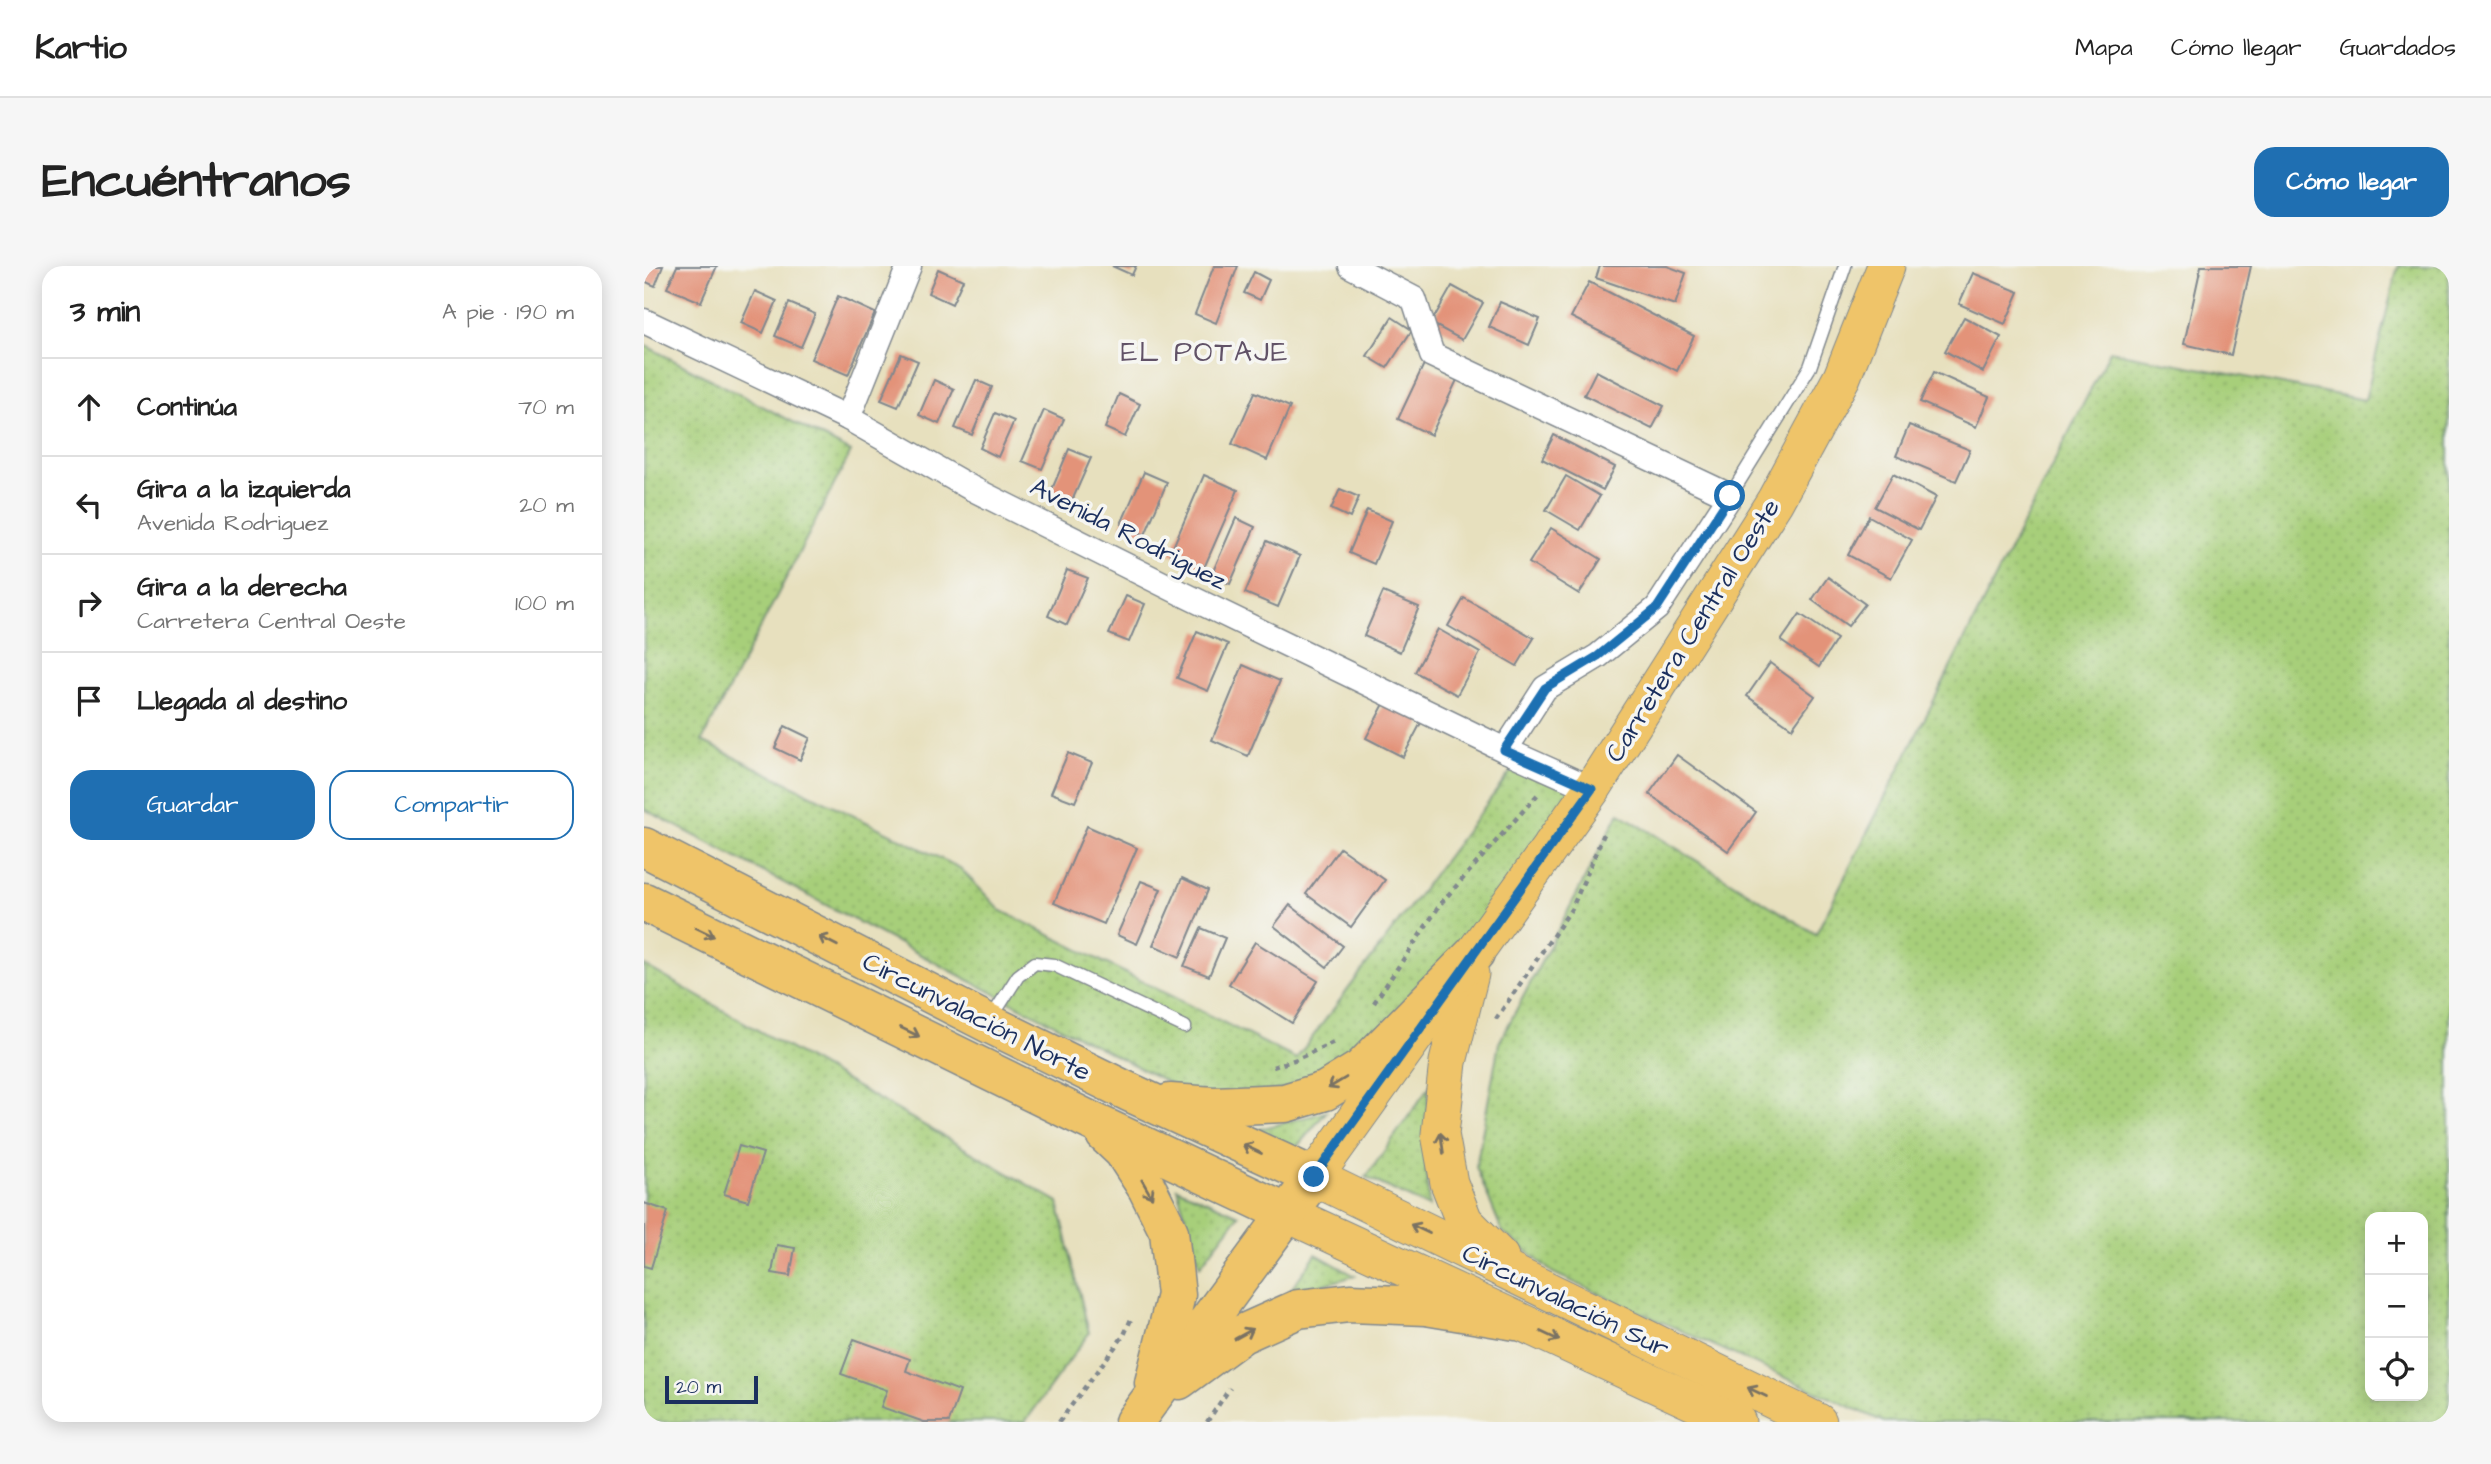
<!DOCTYPE html>
<html lang="es">
<meta charset="utf-8">
<style>
:root{--surface:#fff;--page:#f6f6f6;--text:#222;--muted:#767676;--line:#e0e0e0;--accent:#1f6fb2}
body{margin:0;font-family:"Architects Daughter",sans-serif;background:var(--page);color:var(--text)}
.controls{position:absolute;right:21px;bottom:21px;display:grid;overflow:hidden;border-radius:14px;box-shadow:0 4px 18px #0003}
.controls button{width:63px;height:63px;display:grid;place-items:center;padding:0;border:0;border-bottom:2px solid var(--line);background:var(--surface);color:var(--text);font:35px sans-serif}
.scale{position:absolute;left:21px;bottom:18px;width:93px;box-sizing:border-box;padding-left:7px;border:4px solid #1b2f5e;border-top:0;font-size:19px;line-height:24px;white-space:nowrap;color:#1b2f5e;-webkit-text-stroke:5px #f6f6f2;paint-order:stroke}
.stop{position:absolute;width:21px;height:21px;margin:-16px;border:5px solid #1f6fb2;border-radius:50%;background:#fff}
.stop.end{background:#1f6fb2;border-color:#fff;box-shadow:0 2px 7px #0008}
.list{margin:0;padding:0;list-style:none}
h2{display:flex;justify-content:space-between;align-items:center;height:91px;margin:0;padding:0 28px;font-size:30px}
h2 small{font-size:23px;font-weight:400;color:var(--muted)}
.list li{display:grid;grid-template-columns:46px 1fr auto;gap:21px;align-items:center;box-sizing:border-box;height:98px;padding:0 28px;border-top:2px solid var(--line)}
.list b{display:block;font-size:26px;white-space:nowrap}
.list p{margin:0;font-size:23px;white-space:nowrap;color:var(--muted)}
.list em{font-size:23px;font-style:normal;color:var(--muted)}
.actions{display:flex;gap:14px;padding:21px 28px}
.actions a{flex:1;padding:16px 0;border:2px solid var(--accent);border-radius:21px;text-align:center;font-size:24px;color:var(--accent)}
.actions .main{background:var(--accent);color:#fff}
.icon{flex:none;width:38px;height:38px;fill:none;stroke:currentColor;stroke-width:2;stroke-linecap:round;stroke-linejoin:round}
.map{position:relative;flex:none;width:1805px;height:1156px;overflow:hidden;border-radius:21px}
header{display:flex;align-items:center;gap:42px;box-sizing:border-box;height:98px;padding:0 35px;background:var(--surface);border-bottom:2px solid var(--line)}
header strong{font-size:33px}
nav{display:flex;gap:38px;margin-inline-start:auto;font-size:24px}
.intro{display:flex;align-items:center;justify-content:space-between;box-sizing:border-box;height:168px;padding:0 42px}
h1{margin:0;font-size:49px}
.button{padding:18px 32px;border-radius:21px;background:var(--accent);color:#fff;font-size:24px;font-weight:700}
main{display:flex;gap:42px;padding:0 42px}
aside{flex:1;background:var(--surface);border-radius:21px;box-shadow:0 4px 18px #0003}
.map>svg:first-child{display:block}
.grass{fill:url(#grass-dots);stroke:#617f6c;stroke-width:2;fill-rule:evenodd}
.building{fill:#e39379}
.lines{fill:none;stroke-linecap:round;stroke-linejoin:round}
.lane-casing{stroke:#81888e;stroke-width:15}
.street-casing{stroke:#81888e;stroke-width:27}
.primary-casing{stroke:#81888e;stroke-width:39}
.highway-casing{stroke:#81888e;stroke-width:41}
.path{stroke:#81888e;stroke-width:4.5;stroke-dasharray:5 5;stroke-linecap:butt}
.lane{stroke:#fff;stroke-width:12}
.street{stroke:#fff;stroke-width:24}
.primary{stroke:#efc469;stroke-width:37}
.highway{stroke:#efc469;stroke-width:38}
.oneway{stroke:#7a7263}
.route{stroke:#1f6fb2;stroke-width:9}
.labels{text-anchor:middle;stroke-width:7;stroke-linejoin:round;paint-order:stroke}
.street-label{font-size:26px;fill:#1b2f5e;stroke:#f6f6f2}
.neighbourhood-label{font-size:28px;letter-spacing:2px;fill:#615267;stroke:#f6f6f2}
</style>
<header>
<strong>Kartio</strong>
<nav><a>Mapa</a><a>Cómo llegar</a><a>Guardados</a></nav>
</header>
<div class="intro"><h1>Encuéntranos</h1><a class="button">Cómo llegar</a></div>
<main>
<aside>
<h2>3 min<small>A pie · 190 m</small></h2>
<ul class="list">
<li><svg class="icon" aria-label="ahead" viewBox="0 0 24 24"><path d="M12 20V5M6 11l6-6 6 6"/></svg><div><b>Continúa</b></div><em>70 m</em></li>
<li><svg class="icon" aria-label="left" viewBox="0 0 24 24"><path d="M17 20v-9H6M10 6l-5 5 5 5"/></svg><div><b>Gira a la izquierda</b><p>Avenida Rodriguez</p></div><em>20 m</em></li>
<li><svg class="icon" aria-label="right" viewBox="0 0 24 24"><path d="M7 20v-9h11M14 6l5 5-5 5"/></svg><div><b>Gira a la derecha</b><p>Carretera Central Oeste</p></div><em>100 m</em></li>
<li><svg class="icon" aria-label="arrive" viewBox="0 0 24 24"><path d="M6 21V4h12l-3 4 3 4H6"/></svg><div><b>Llegada al destino</b></div></li>
</ul>
<div class="actions"><a class="main">Guardar</a><a>Compartir</a></div>
</aside>
<div class="map">
<svg width="1805" height="1156" viewBox="0 0 1805 1156">
<defs>
<pattern id="grass-dots" width="8" height="8" patternUnits="userSpaceOnUse" patternTransform="scale(1.75)"><rect width="8" height="8" fill="#a7cf7a"/><path d="M2 2h.1M6 6h.1" fill="none" stroke="#8fb26c" stroke-width="1.8" stroke-linecap="round"/></pattern>
</defs>
<rect width="100%" height="100%" fill="#f6f6f2"/>
<filter id="ink" filterUnits="userSpaceOnUse"><feTurbulence type="fractalNoise" baseFrequency=".0143" numOctaves="2"/><feDisplacementMap in="SourceGraphic" scale="14" xChannelSelector="R" yChannelSelector="G"/><feConvolveMatrix kernelMatrix="1 2 1 2 8 2 1 2 1" color-interpolation-filters="sRGB"/></filter>
<filter id="wash" filterUnits="userSpaceOnUse"><feTurbulence type="fractalNoise" baseFrequency=".00686" numOctaves="4" result="noise"/><feDisplacementMap in="SourceGraphic" scale="28" xChannelSelector="R" yChannelSelector="G"/><feGaussianBlur stdDeviation="1.57" result="paint"/><feColorMatrix in="noise" values="0 0 0 0 0 0 0 0 0 0 0 0 0 0 0 0 0 1.4 0 .05"/><feComposite in="paint" operator="in"/></filter>
<g filter="url(#wash)">
<rect width="100%" height="100%" fill="#e7e0be"/>
<!-- grass -->
<g class="grass">
<path d="M1754 0H1805V1156H1240L909 1007 858 965 832 901 855 777 975 547 1172 668 1466 85 1721 134ZM1726 951H1779V1130H1726Z"/>
<path d="M0 79 207 186 58 475 316 602 356 644 652 793 877 492 948 523 717 803 570 840 328 716 0 543Z"/>
<path d="M0 699 414 936 445 1067 381 1156H0Z"/>
<path d="M785 821 781 887 785 941 722 911Z"/>
<path d="M682 846 651 883 612 864Z"/>
<path d="M533 922 595 949 556 1000Z"/>
<path d="M672 988 711 1010 674 1020 641 1032Z"/>
</g>
<g id="blocks">
<!-- building -->
<g class="building">
<path d="M0 0H19L11 20 0 15Z"/>
<path d="M33 0H73L57 36 23 22Z"/>
<path d="M468 0H492L488 9Z"/>
<path d="M570 0H594L572 57 551 48Z"/>
<path d="M956 0H1023L1042 7 1031 39 952 12Z"/>
<path d="M1557 0H1607L1587 89 1540 78Z"/>
<path d="M294 3 319 14 308 38 284 27Z"/>
<path d="M610 6 625 14 616 34 600 27Z"/>
<path d="M1329 7 1375 26 1361 58 1315 38Z"/>
<path d="M945 16 1050 70 1033 105 927 51Z"/>
<path d="M808 20 839 37 818 74 787 57Z"/>
<path d="M111 25 133 35 119 67 97 57Z"/>
<path d="M194 30 231 47 204 109 167 93Z"/>
<path d="M856 36 896 53 885 79 845 61Z"/>
<path d="M145 37 171 48 157 81 131 70Z"/>
<path d="M748 51 768 64 743 102 723 90Z"/>
<path d="M1320 51 1357 71 1339 106 1301 85Z"/>
<path d="M257 88 274 95 254 141 237 134Z"/>
<path d="M780 98 813 114 787 169 754 153Z"/>
<path d="M952 105 1020 140 1008 163 940 129Z"/>
<path d="M1290 106 1345 131 1332 161 1276 136Z"/>
<path d="M290 114 310 123 295 158 275 149Z"/>
<path d="M332 114 348 121 328 169 311 162Z"/>
<path d="M611 126 646 141 623 194 588 178Z"/>
<path d="M475 128 496 138 481 171 461 162Z"/>
<path d="M400 144 420 153 398 203 378 195Z"/>
<path d="M351 147 370 155 354 191 336 182Z"/>
<path d="M1265 159 1326 184 1312 215 1252 190Z"/>
<path d="M910 169 971 201 959 224 898 193Z"/>
<path d="M425 183 447 192 427 237 406 228Z"/>
<path d="M500 206 523 216 501 269 477 258Z"/>
<path d="M1249 208 1292 231 1275 264 1231 241Z"/>
<path d="M560 209 594 224 560 302 526 288Z"/>
<path d="M922 210 956 230 936 264 902 244Z"/>
<path d="M696 223 715 231 706 252 687 243Z"/>
<path d="M723 244 748 255 730 298 705 287Z"/>
<path d="M1225 250 1268 274 1247 312 1204 289Z"/>
<path d="M592 252 611 261 586 318 567 310Z"/>
<path d="M907 262 957 293 935 328 885 297Z"/>
<path d="M623 275 656 290 634 341 601 327Z"/>
<path d="M423 304 444 312 423 359 404 350Z"/>
<path d="M1184 311 1221 338 1204 360 1168 334Z"/>
<path d="M739 326 775 341 756 386 720 370Z"/>
<path d="M482 330 501 338 485 376 465 368Z"/>
<path d="M820 332 890 372 873 400 804 360Z"/>
<path d="M1156 348 1193 373 1175 401 1137 375Z"/>
<path d="M794 363 836 387 813 429 771 406Z"/>
<path d="M553 365 584 378 564 425 533 412Z"/>
<path d="M1126 397 1171 430 1148 462 1103 430Z"/>
<path d="M599 399 636 415 604 490 568 474Z"/>
<path d="M742 434 779 453 759 491 722 472Z"/>
<path d="M141 460 166 472 156 494 131 482Z"/>
<path d="M424 487 448 497 431 536 407 527Z"/>
<path d="M1033 489 1112 546 1084 585 1005 528Z"/>
<path d="M443 560 493 582 460 658 410 637Z"/>
<path d="M696 582 741 614 707 661 662 628Z"/>
<path d="M538 612 564 624 536 691 509 679Z"/>
<path d="M497 615 517 623 493 678 473 669Z"/>
<path d="M646 639 699 680 683 701 630 660Z"/>
<path d="M557 662 581 672 565 710 540 700Z"/>
<path d="M611 676 674 715 648 757 585 718Z"/>
<path d="M95 880 119 887 104 935 80 928Z"/>
<path d="M0 937 24 945 7 1002 0 1000Z"/>
<path d="M133 979 151 982 146 1010 128 1007Z"/>
<path d="M210 1073 266 1093 262 1105 316 1125 305 1156H280L237 1141 243 1124 197 1108Z"/>
</g>
</g>
</g>
<g filter="url(#ink)">
<use href="#blocks" fill-opacity="0" stroke="#81888e" stroke-width="2"/>
<g class="lines">
<!-- lane casing -->
<g class="lane-casing">
<g id="lane">
<path d="M1086 230 1166 101 1201 0"/>
<path d="M346 754 374 710 391 697 410 699 541 761"/>
</g>
</g>
<!-- street casing -->
<g class="street-casing">
<g id="street">
<path d="M707 0 770 33 788 89 1086 230 1013 342 954 390 901 422 861 484"/>
<path d="M0 55 204 152 327 222 537 327 861 484 948 523"/>
<path d="M204 152 265 0"/>
</g>
</g>
<!-- primary casing -->
<g class="primary-casing">
<g id="primary">
<path d="M826 708 804 796 796 868 805 917 820 955 856 991"/>
<path d="M644 948 1093 1156"/>
<path d="M1174 1156 670 911 948 523 1131 235 1198 111 1242 0"/>
</g>
</g>
<!-- highway casing -->
<g class="highway-casing">
<g id="highway">
<path d="M0 581 344 757 485 826 670 911 490 1156"/>
<path d="M0 636 443 853 644 948"/>
<path d="M526 837 570 840 641 837 681 825 717 803 831 687"/>
<path d="M461 868 479 885 503 922 525 966 532 1029 510 1117"/>
<path d="M535 1114 598 1068 654 1043 706 1037 782 1040 872 1055"/>
</g>
</g>
<!-- path -->
<g class="path">
<path d="M730 737 798 636 895 527"/>
<path d="M852 753 928 642 960 568"/>
<path d="M629 801 653 793 692 775"/>
<path d="M415 1156 480 1069 488 1051"/>
<path d="M563 1156 586 1122"/>
</g>
<!-- lane -->
<use href="#lane" class="lane"/>
<!-- street -->
<use href="#street" class="street"/>
<!-- primary -->
<use href="#primary" class="primary"/>
<!-- highway -->
<use href="#highway" class="highway"/>
</g>
<!-- one-way arrows -->
<defs><path id="oneway-shaft" d="M-6 0H5M1.5-3L5.5 0L1.5 3" fill="none" stroke-width="1.6" stroke-linecap="round" stroke-linejoin="round" transform="scale(1.75)"/></defs>
<g class="oneway">
<use href="#oneway-shaft" transform="translate(61 666) rotate(26)"/>
<use href="#oneway-shaft" transform="translate(184 675) rotate(-153)"/>
<use href="#oneway-shaft" transform="translate(266 766) rotate(26)"/>
<use href="#oneway-shaft" transform="translate(693 817) rotate(149)"/>
<use href="#oneway-shaft" transform="translate(798 877) rotate(-98)"/>
<use href="#oneway-shaft" transform="translate(608 883) rotate(-155)"/>
<use href="#oneway-shaft" transform="translate(503 923) rotate(60)"/>
<use href="#oneway-shaft" transform="translate(776 963) rotate(-154)"/>
<use href="#oneway-shaft" transform="translate(600 1068) rotate(-29)"/>
<use href="#oneway-shaft" transform="translate(906 1070) rotate(25)"/>
<use href="#oneway-shaft" transform="translate(1113 1126) rotate(-154)"/>
</g>
</g>
<g class="lines" filter="url(#ink)">
<!-- route -->
<path class="route" d="M670 911 948 523 860 484 901 422 954 390 1013 342 1086 230"/>
</g>
<g class="labels">
<!-- street labels -->
<g class="street-label">
<text transform="translate(485 267) rotate(27)" y="9">Avenida Rodriguez</text>
<text transform="translate(1048 364) rotate(-58)" y="9">Carretera Central Oeste</text>
<text transform="translate(333 750) rotate(27)" y="9">Circunvalación Norte</text>
<text transform="translate(922 1034) rotate(26)" y="9">Circunvalación Sur</text>
</g>
<!-- neighbourhood labels -->
<g class="neighbourhood-label">
<text x="561" y="95">EL POTAJE</text>
</g>
</g>
</svg>
<div class="controls">
<button>+</button>
<button>−</button>
<button><svg class="icon" aria-label="locate" viewBox="0 0 24 24"><circle cx="12" cy="12" r="6"/><path d="M12 2v4M12 18v4M2 12h4M18 12h4"/></svg></button>
</div>
<div class="scale">20 m</div>
<div class="stop" style="left:1086px;top:230px"></div>
<div class="stop end" style="left:670px;top:911px"></div>
</div>
</main>
